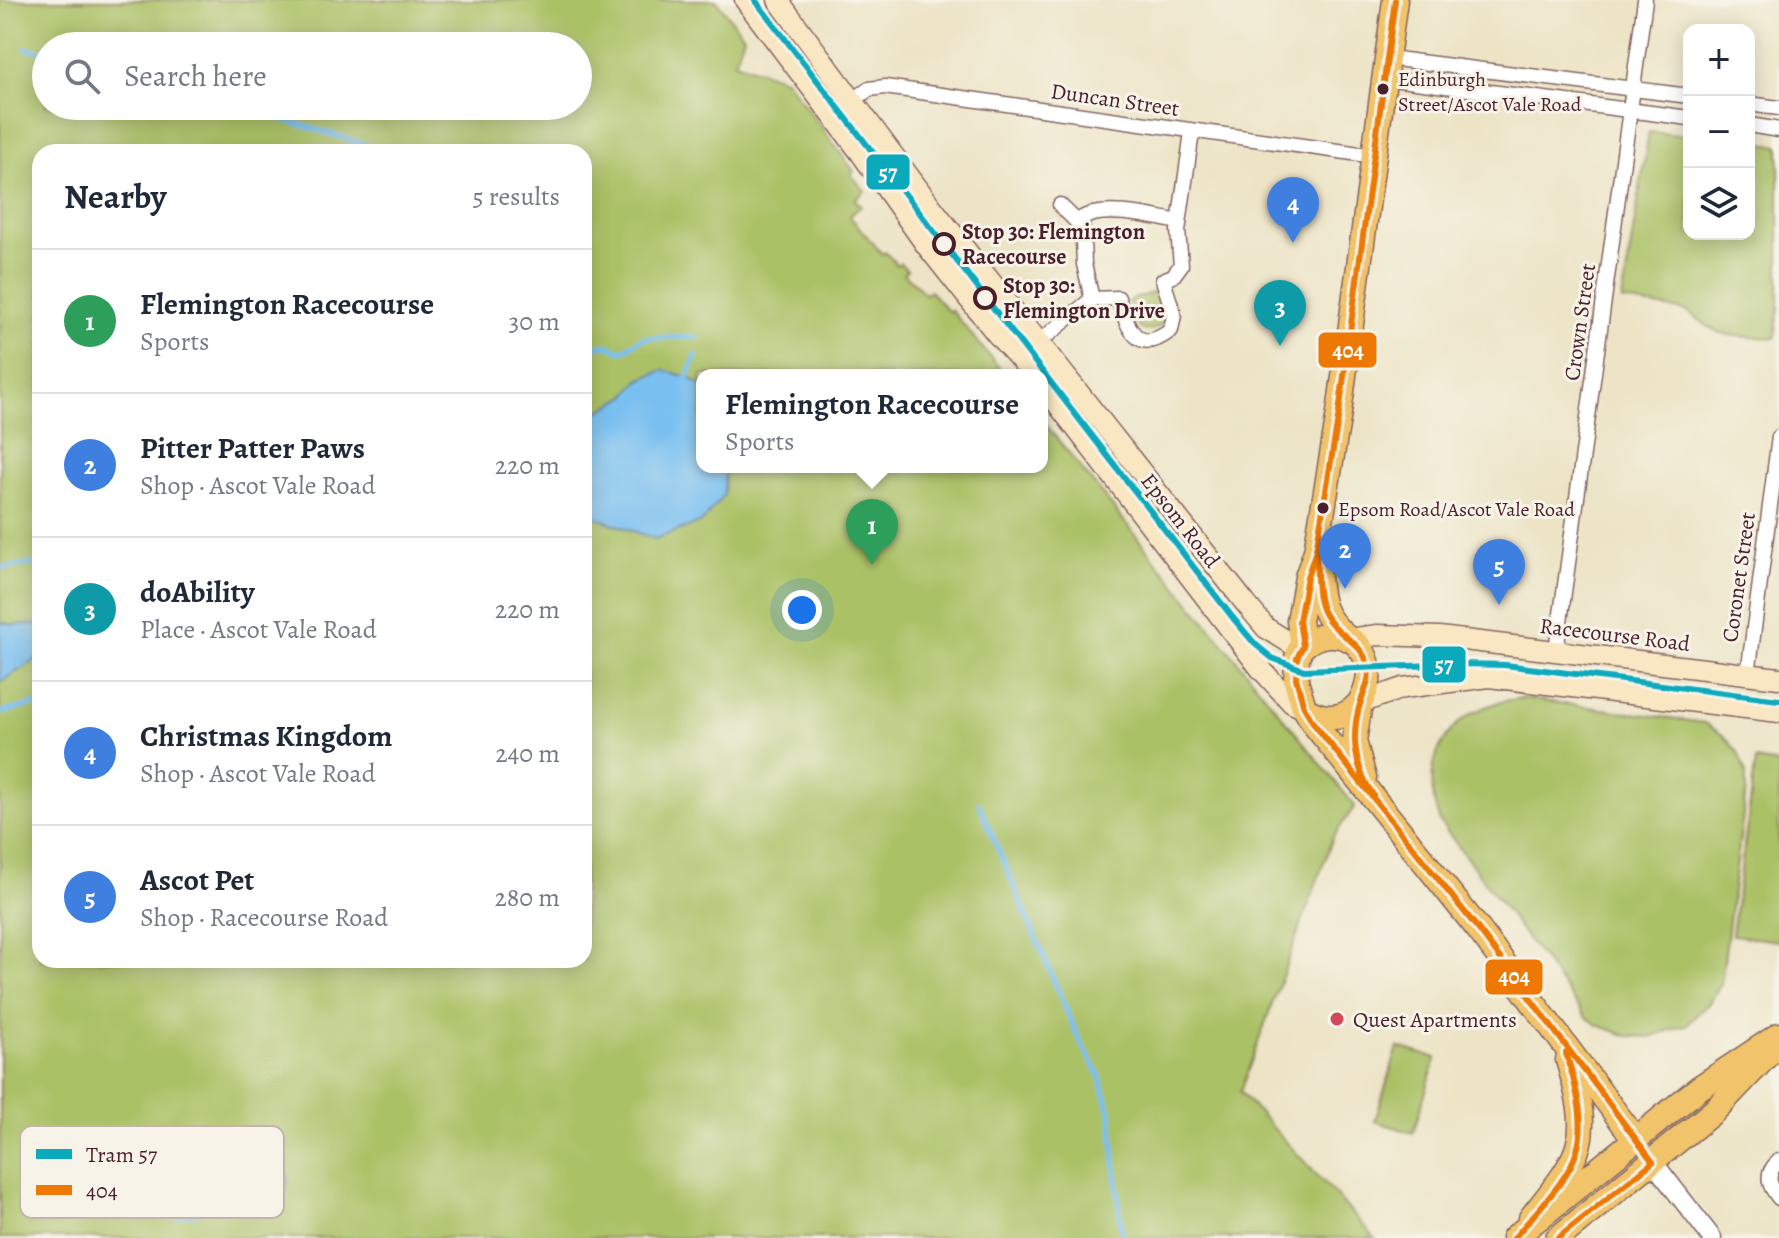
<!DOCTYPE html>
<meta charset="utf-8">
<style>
:root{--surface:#fff;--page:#f2f2f3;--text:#1f2937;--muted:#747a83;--line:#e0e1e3;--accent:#d1495b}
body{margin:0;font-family:Alegreya,serif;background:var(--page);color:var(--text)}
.controls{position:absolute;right:24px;top:24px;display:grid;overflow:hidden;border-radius:16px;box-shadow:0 4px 20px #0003}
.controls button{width:72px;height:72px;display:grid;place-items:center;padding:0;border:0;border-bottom:2px solid var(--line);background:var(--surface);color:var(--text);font:40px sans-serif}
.you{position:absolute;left:802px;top:610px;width:28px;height:28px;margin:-20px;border:6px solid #fff;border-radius:50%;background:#1a73e8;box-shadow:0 0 0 12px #1a73e833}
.badge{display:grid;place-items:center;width:52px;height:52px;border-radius:50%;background:var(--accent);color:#fff;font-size:26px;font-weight:700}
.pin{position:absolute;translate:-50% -66px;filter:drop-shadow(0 2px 4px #0008)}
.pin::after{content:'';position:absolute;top:42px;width:28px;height:24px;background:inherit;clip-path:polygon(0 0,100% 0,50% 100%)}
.popup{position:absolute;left:696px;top:369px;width:352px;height:104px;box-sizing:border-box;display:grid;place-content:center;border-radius:16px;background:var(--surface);filter:drop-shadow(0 2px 6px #0005);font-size:26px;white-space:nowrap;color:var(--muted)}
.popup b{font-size:30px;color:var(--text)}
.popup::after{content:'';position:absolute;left:50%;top:100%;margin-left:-16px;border:16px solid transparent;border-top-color:var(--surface)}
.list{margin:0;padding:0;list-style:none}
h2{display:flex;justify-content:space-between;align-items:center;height:104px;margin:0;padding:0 32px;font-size:34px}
h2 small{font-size:26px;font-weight:400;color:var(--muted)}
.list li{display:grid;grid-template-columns:52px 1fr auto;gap:24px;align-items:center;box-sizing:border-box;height:144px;padding:0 32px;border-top:2px solid var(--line)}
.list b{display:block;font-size:30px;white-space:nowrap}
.list p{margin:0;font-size:26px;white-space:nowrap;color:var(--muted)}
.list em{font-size:26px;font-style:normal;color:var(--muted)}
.icon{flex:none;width:44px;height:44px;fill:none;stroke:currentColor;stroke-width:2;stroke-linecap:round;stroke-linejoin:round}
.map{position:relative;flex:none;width:1779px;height:1238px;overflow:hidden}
.search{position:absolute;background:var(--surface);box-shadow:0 4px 20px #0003;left:32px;top:32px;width:560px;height:88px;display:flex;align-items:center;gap:20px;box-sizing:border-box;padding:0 28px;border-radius:44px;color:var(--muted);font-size:30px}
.panel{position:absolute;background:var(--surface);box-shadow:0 4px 20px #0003;left:32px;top:144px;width:560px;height:824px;border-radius:24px}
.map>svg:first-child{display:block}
.green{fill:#abc166;stroke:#7a7048;stroke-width:2;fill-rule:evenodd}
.water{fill:#79c0f1;stroke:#62708e;stroke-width:2;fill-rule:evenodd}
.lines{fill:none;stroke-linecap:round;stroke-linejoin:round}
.stream{stroke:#79c0f1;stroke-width:5}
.minor-casing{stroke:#836461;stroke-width:17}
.tertiary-casing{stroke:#836461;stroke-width:21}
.secondary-casing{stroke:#836461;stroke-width:23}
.primary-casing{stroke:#836461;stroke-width:27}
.trunk-casing{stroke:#836461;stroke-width:27}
.minor{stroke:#fff;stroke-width:14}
.tertiary{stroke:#fff;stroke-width:18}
.secondary{stroke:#f9e7c3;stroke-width:20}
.primary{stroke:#f1c36a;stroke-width:24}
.trunk{stroke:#f1c36a;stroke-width:24}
.bus-1-casing{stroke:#f7f3e8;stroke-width:12}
.bus-1{stroke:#ed7804;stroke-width:6}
.tram-1-casing{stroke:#f7f3e8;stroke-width:12}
.tram-1{stroke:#0ba9bc;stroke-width:6}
.bus-dot{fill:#4a1f2b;stroke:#f7f3e8;stroke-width:3}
.stop-dot{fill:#f7f3e8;stroke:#4a1f2b;stroke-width:4}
.poi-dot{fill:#d1495b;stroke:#f7f3e8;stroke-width:3}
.labels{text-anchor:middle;stroke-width:6;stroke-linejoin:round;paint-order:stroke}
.bus-label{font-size:20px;fill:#4a1f2b;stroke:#f7f3e8;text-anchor:start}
.street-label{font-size:22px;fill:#4a1f2b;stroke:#f7f3e8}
.stop-label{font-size:22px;font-weight:bold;fill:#4a1f2b;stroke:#f7f3e8;text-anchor:start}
.poi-label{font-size:22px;fill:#4a1f2b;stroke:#f7f3e8;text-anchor:start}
.key{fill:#f7f3e8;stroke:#c3b3af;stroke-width:2}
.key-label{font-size:22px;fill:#4a1f2b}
.line-badge{stroke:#f7f3e8;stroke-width:3}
.badge-label{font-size:22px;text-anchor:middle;font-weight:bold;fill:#fff}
</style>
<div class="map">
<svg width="1779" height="1238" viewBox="0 0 1779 1238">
<rect width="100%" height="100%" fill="#f7f3e8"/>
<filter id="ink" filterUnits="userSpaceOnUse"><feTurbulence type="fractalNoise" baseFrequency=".0125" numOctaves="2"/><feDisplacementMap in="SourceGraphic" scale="16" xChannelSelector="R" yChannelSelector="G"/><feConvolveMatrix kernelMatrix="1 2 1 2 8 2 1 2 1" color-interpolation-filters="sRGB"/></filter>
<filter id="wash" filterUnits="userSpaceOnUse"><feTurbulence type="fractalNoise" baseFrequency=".006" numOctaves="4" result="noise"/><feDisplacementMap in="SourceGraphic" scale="32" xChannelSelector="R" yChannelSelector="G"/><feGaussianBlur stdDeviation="1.8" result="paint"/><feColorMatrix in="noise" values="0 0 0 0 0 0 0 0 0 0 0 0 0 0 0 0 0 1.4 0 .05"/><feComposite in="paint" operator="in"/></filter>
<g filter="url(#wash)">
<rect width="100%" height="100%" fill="#ede4c6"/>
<!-- green -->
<g class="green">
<path d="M0 0H716L744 36 735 62 785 79 854 171 851 175 865 191 855 200 861 206 850 216 852 219 882 254 885 252 897 265 900 263 907 270 904 273 925 294 930 291 949 312 951 310 1005 375H702V467H1042V420L1355 806 1333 837 1240 1092 1375 1238H0ZM46 46H578V106H46ZM40 152H584V960H40Z"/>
<path d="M1649 132 1689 136V234H1749V143L1779 146V309L1775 338C1758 337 1734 338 1718 332 1705 327 1698 317 1687 311L1622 301Z"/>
<path d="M1157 291 1165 322C1139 343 1135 323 1128 301Z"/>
<path d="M1522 698 1705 723 1724 736 1738 752 1746 774V791L1721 984 1710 1002 1686 1025 1650 1037 1627 1036 1598 1025 1586 1017 1440 822C1415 754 1453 706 1522 698Z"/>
<path d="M1756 760 1779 764V941L1732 935Z"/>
<path d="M1398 1047 1436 1058 1413 1133 1375 1121Z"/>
</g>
<!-- water -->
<g class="water">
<path d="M663 370 688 377 702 386V467H725L724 495 702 522 655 539 584 513V415L596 413 626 396 639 380Z"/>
<path d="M0 622 12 625 40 624V657L0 682Z"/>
<path d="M262 1157C284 1156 299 1184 277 1198 270 1203 260 1203 251 1204L240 1197 236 1176 245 1162ZM267 1164 279 1172 278 1186 269 1193H251L243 1182 247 1170Z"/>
</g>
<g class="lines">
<!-- stream -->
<g class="stream">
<path d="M26 48 46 53"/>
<path d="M238 106 391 152"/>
<path d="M584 348 607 345 622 351 643 338 697 337"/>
<path d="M688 377 696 355"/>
<path d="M0 568 40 563"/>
<path d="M0 713 40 703"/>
<path d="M979 804 1078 1037 1099 1074 1111 1115 1122 1238"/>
<path d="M151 1210 194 1208 240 1197"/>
<path d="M175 1217 247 1202"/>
</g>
</g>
</g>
<g filter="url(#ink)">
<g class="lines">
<!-- minor casing -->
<g class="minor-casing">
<g id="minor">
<path d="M1388 58 1689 96"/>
<path d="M1385 78 1689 118"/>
<path d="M854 100 869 89 885 87 1374 156"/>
<path d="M1749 104 1779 108"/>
<path d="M1749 125 1779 130"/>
<path d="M1060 205 1080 225"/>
<path d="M1092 299 1084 264 1082 218C1104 205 1154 217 1179 222"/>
<path d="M1039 342 1092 299 1118 298C1127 325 1136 358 1171 330L1174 315 1163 280 1173 276 1181 265 1178 231 1192 132"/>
<path d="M1556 651 1645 0"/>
<path d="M1748 674 1779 437"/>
<path d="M1779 1161C1765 1173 1768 1185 1779 1198"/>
</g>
</g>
<!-- tertiary casing -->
<g class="tertiary-casing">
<path id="tertiary" d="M1653 1162 1712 1238"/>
</g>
<!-- secondary casing -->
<g class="secondary-casing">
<g id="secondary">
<path d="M745 0 860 152 926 245 996 333 1034 375"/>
<path d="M778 0 934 210 1246 604 1266 628 1300 649"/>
<path d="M1042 384 1260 668 1292 703 1305 709"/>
<path d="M1349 639 1378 635 1439 637 1779 678"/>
<path d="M1360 703 1403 688 1489 677 1779 712"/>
</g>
</g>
<!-- primary casing -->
<g class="primary-casing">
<g id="primary">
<path d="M1317 565C1320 599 1319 614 1346 637"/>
<path d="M1303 646 1299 621 1307 577 1316 551 1339 413 1395 0"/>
<path d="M1360 704 1354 741 1364 778"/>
<path d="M1306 710C1371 745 1394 639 1333 635 1320 634 1309 640 1300 649L1297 658 1296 681 1304 707 1314 724 1479 930 1635 1139"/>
<path d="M1531 1218C1583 1153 1593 1142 1568 1060"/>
</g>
</g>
<!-- trunk casing -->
<g class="trunk-casing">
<g id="trunk">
<path d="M1514 1238 1699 1088 1779 1035"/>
<path d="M1558 1238 1714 1111 1775 1047"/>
</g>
</g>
<!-- minor -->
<use href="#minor" class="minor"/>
<!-- tertiary -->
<use href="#tertiary" class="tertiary"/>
<!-- secondary -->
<use href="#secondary" class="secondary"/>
<!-- primary -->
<use href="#primary" class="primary"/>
<!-- trunk -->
<use href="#trunk" class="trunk"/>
<!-- bus-1 casing -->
<g class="bus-1-casing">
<g id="bus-1">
<path d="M1395 0 1339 413 1316 551 1307 577 1299 621 1303 646 1297 658 1296 678 1304 707 1314 724 1479 930 1653 1162 1558 1238"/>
<path d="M1316 555C1318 574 1315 598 1325 615 1336 635 1363 642 1368 666 1371 678 1365 690 1361 701 1350 734 1354 767 1373 795"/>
<path d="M1514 1238C1578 1164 1597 1152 1566 1053"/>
</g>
</g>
<!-- bus-1 -->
<use href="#bus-1" class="bus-1"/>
<!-- tram-1 casing -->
<g class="tram-1-casing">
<path id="tram-1" d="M755 0 1233 618 1255 644 1272 658 1304 670 1462 664 1505 665 1779 700"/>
</g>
<!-- tram-1 -->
<use href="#tram-1" class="tram-1"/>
</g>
</g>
<!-- markers -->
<g class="bus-dot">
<circle cx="1383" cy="89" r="7"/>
<circle cx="1323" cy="508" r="7"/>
</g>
<g class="stop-dot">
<circle cx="944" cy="244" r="10"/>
<circle cx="985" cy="298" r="10"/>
</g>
<circle class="poi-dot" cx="1337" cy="1019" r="8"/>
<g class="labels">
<!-- bus labels -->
<g class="bus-label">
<text x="1398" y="86">Edinburgh<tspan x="1398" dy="25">Street/Ascot Vale Road</tspan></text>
<text x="1338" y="516">Epsom Road/Ascot Vale Road</text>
</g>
<!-- street labels -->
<g class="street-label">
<text transform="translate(1115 99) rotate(8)" y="8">Duncan Street</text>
<text transform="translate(1579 322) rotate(-82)" y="8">Crown Street</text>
<text transform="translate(1181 520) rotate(52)" y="8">Epsom Road</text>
<text transform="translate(1738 577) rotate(-82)" y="8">Coronet Street</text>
<text transform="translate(1615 634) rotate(7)" y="8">Racecourse Road</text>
</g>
<!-- stop labels -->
<g class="stop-label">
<text x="962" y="239">Stop 30: Flemington<tspan x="962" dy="25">Racecourse</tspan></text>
<text x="1003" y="293">Stop 30:<tspan x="1003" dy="25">Flemington Drive</tspan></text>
</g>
<!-- poi labels -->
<g class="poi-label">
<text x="1353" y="1027">Quest Apartments</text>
</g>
</g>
<!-- legend -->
<rect x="20" y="1126" width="264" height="92" rx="12" class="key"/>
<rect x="36" y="1149" width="36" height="10" fill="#0ba9bc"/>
<rect x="36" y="1185" width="36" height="10" fill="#ed7804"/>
<g class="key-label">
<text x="86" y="1162">Tram 57</text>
<text x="86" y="1198">404</text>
</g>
<g class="line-badge">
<rect x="865" y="153" width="46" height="38" rx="8" fill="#0ba9bc"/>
<rect x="1317" y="331" width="61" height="38" rx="8" fill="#ed7804"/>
<rect x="1421" y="645" width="46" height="39" rx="8" fill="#0ba9bc"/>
<rect x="1484" y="958" width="60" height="38" rx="8" fill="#ed7804"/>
</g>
<g class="badge-label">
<text x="888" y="180">57</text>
<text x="1348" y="358">404</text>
<text x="1444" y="672">57</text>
<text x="1514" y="984">404</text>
</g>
</svg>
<div class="controls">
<button>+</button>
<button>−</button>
<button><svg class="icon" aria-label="layers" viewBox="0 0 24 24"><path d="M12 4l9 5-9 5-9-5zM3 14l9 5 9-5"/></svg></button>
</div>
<div class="you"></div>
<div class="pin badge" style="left:872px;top:565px;background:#2e9e5b">1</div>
<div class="popup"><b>Flemington Racecourse</b>Sports</div>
<div class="pin badge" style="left:1345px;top:589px;background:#3f7fe0">2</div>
<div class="pin badge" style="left:1280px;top:346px;background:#0f9aa8">3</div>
<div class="pin badge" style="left:1293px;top:243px;background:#3f7fe0">4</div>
<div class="pin badge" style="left:1499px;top:605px;background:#3f7fe0">5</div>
<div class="search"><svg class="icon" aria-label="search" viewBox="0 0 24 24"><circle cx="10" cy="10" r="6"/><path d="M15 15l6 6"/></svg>Search here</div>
<section class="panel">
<h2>Nearby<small>5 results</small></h2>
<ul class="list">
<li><span class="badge" style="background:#2e9e5b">1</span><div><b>Flemington Racecourse</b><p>Sports</p></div><em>30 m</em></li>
<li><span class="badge" style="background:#3f7fe0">2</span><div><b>Pitter Patter Paws</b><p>Shop · Ascot Vale Road</p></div><em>220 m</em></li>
<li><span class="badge" style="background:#0f9aa8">3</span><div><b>doAbility</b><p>Place · Ascot Vale Road</p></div><em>220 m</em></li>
<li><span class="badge" style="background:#3f7fe0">4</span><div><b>Christmas Kingdom</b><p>Shop · Ascot Vale Road</p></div><em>240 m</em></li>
<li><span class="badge" style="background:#3f7fe0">5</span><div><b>Ascot Pet</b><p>Shop · Racecourse Road</p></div><em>280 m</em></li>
</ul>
</section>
</div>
